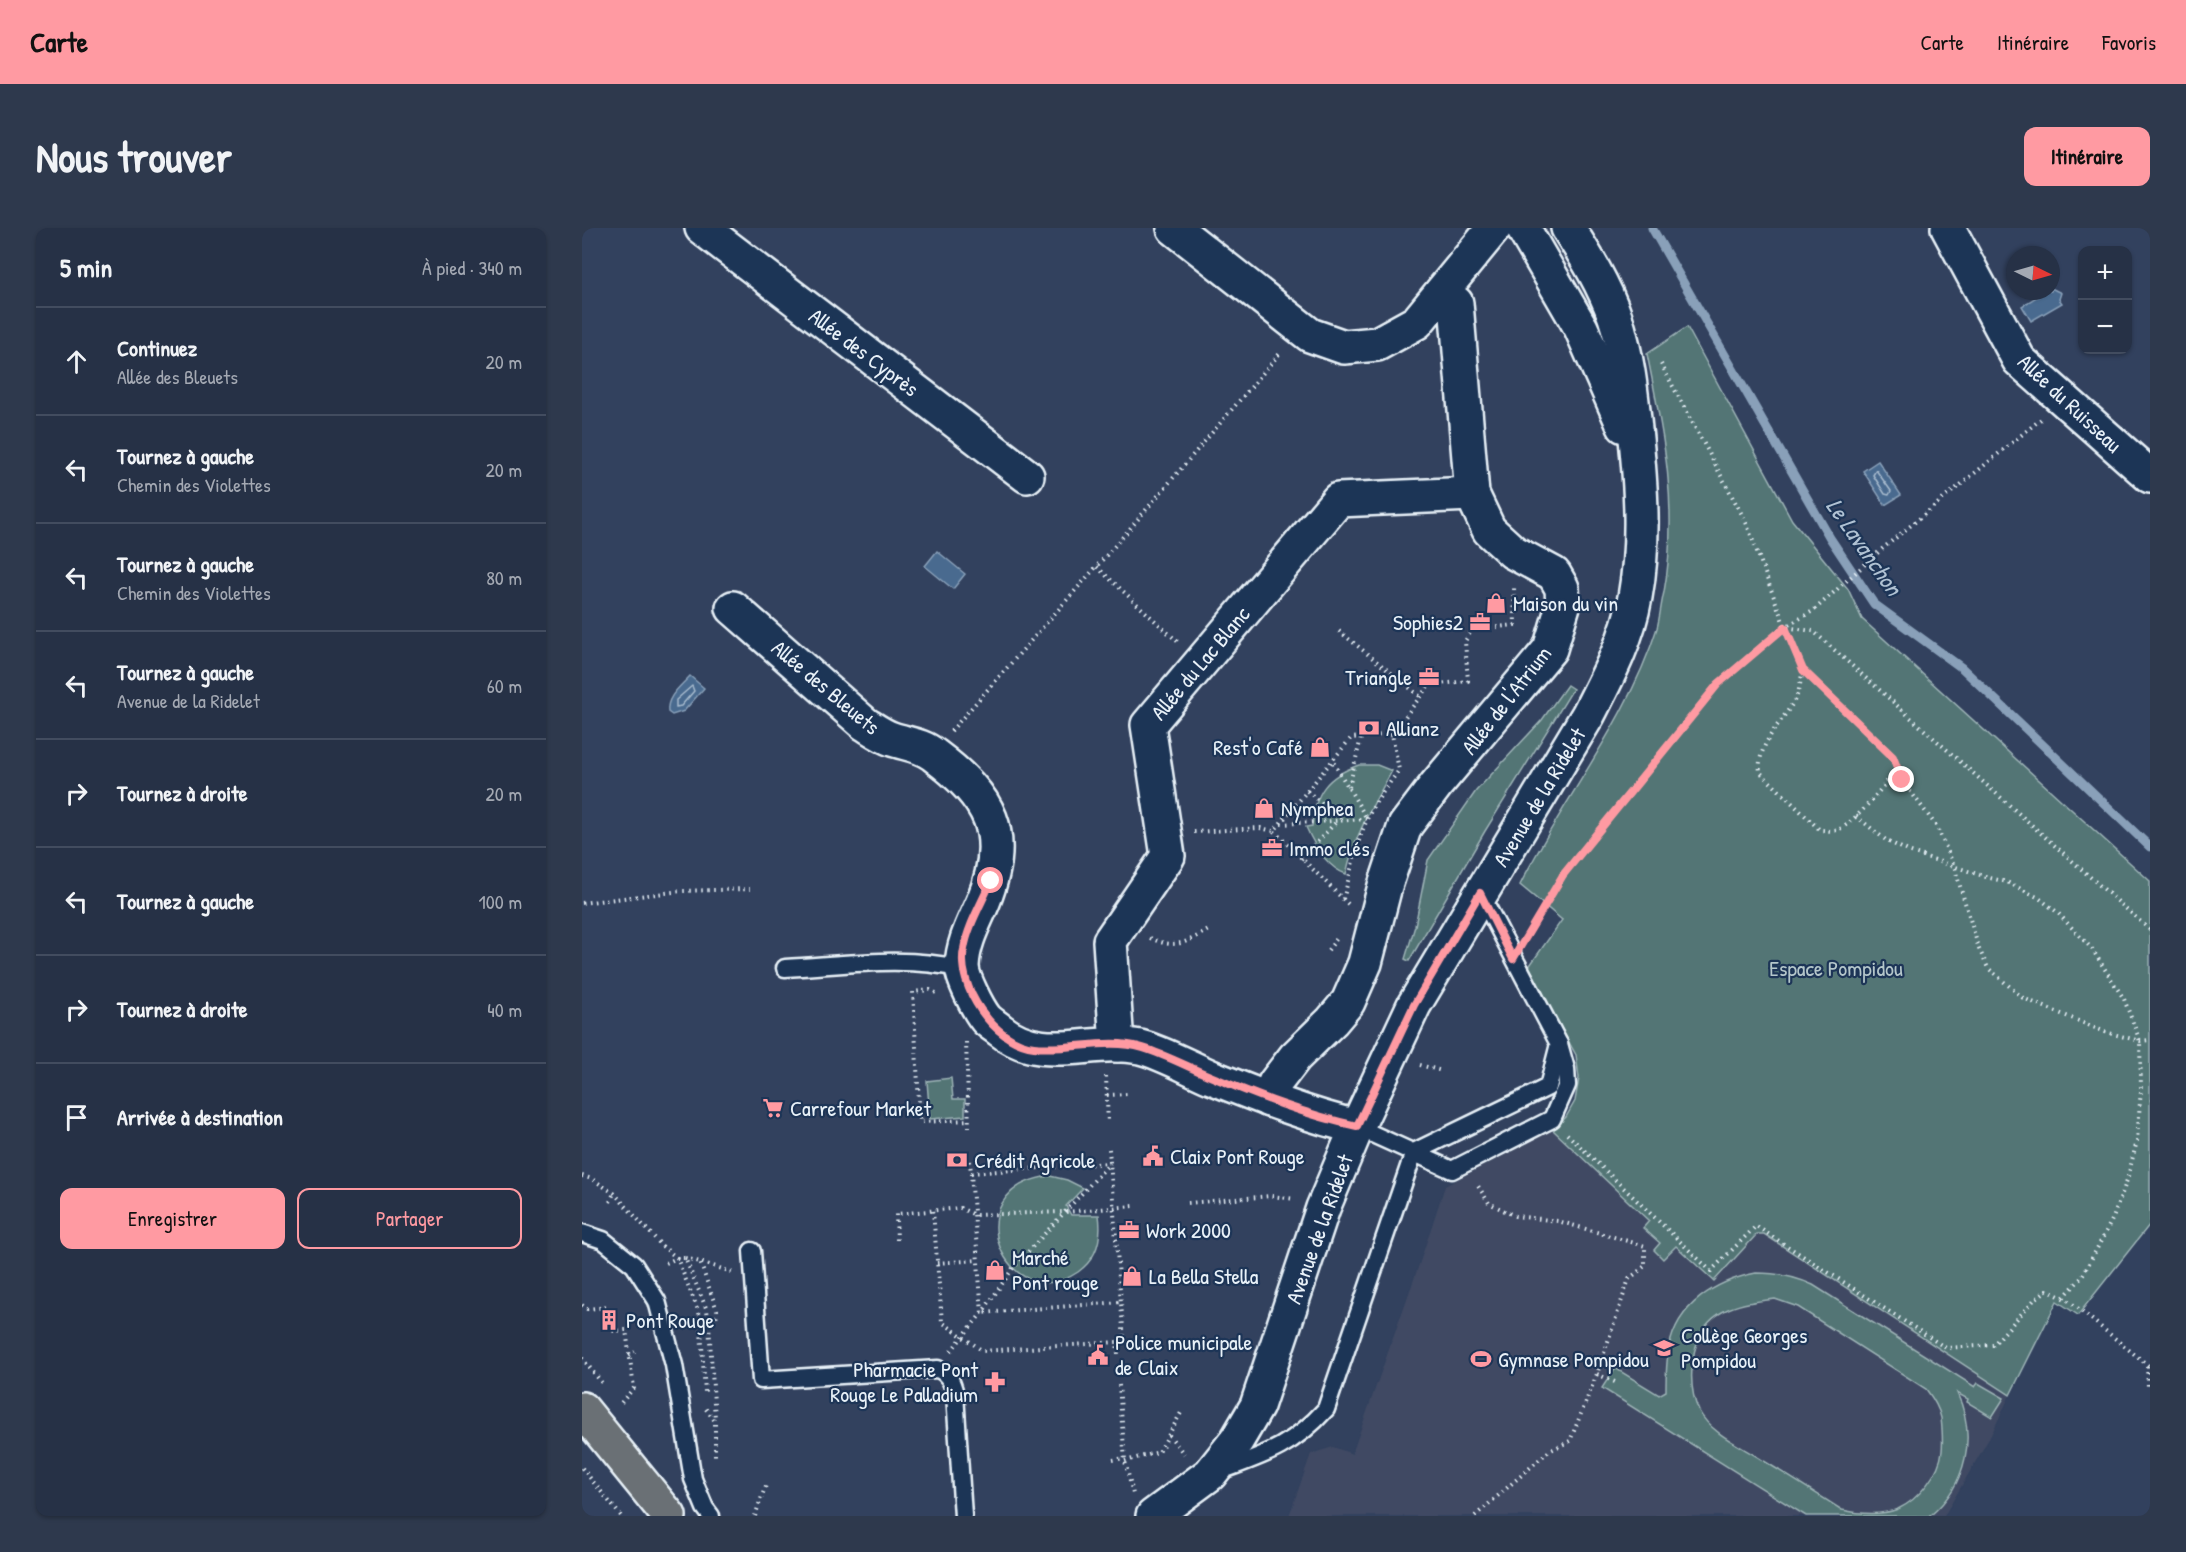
<!DOCTYPE html>
<html lang="fr">
<meta charset="utf-8">
<style>
:root{--surface:#263146;--page:#2e394d;--text:#f1f3f6;--muted:#a4a9b3;--line:#424c5f;--accent:#ff9aa2}
body{margin:0;font-family:"Patrick Hand",sans-serif;background:var(--page);color:var(--text)}
.controls{position:absolute;right:18px;top:18px;display:grid;overflow:hidden;border-radius:12px;box-shadow:0 2px 4px #0004}
.controls button{width:54px;height:54px;display:grid;place-items:center;padding:0;border:0;border-bottom:2px solid var(--line);background:var(--surface);color:var(--text);font:30px sans-serif}
.compass{position:absolute;left:1424px;top:18px;width:54px;height:54px;border-radius:50%;background:var(--surface);box-shadow:0 2px 4px #0004;rotate:95deg}
.stop{position:absolute;width:18px;height:18px;margin:-14px;border:4px solid #ff9aa2;border-radius:50%;background:#fff}
.stop.end{background:#ff9aa2;border-color:#fff;box-shadow:0 2px 6px #0008}
.list{margin:0;padding:0;list-style:none}
h2{display:flex;justify-content:space-between;align-items:center;height:78px;margin:0;padding:0 24px;font-size:26px}
h2 small{font-size:20px;font-weight:400;color:var(--muted)}
.list li{display:grid;grid-template-columns:39px 1fr auto;gap:18px;align-items:center;box-sizing:border-box;height:108px;padding:0 24px;border-top:2px solid var(--line)}
.list b{display:block;font-size:22px;white-space:nowrap}
.list p{margin:0;font-size:20px;white-space:nowrap;color:var(--muted)}
.list em{font-size:20px;font-style:normal;color:var(--muted)}
.actions{display:flex;gap:12px;padding:18px 24px}
.actions a{flex:1;padding:14px 0;border:2px solid var(--accent);border-radius:12px;text-align:center;font-size:21px;color:var(--accent)}
.actions .main{background:var(--accent);color:#111}
.icon{flex:none;width:33px;height:33px;fill:none;stroke:currentColor;stroke-width:2;stroke-linecap:round;stroke-linejoin:round}
.map{position:relative;flex:none;width:1568px;height:1288px;overflow:hidden;border-radius:12px}
header{display:flex;align-items:center;gap:36px;box-sizing:border-box;height:84px;padding:0 30px;background:var(--accent);color:#111}
header strong{font-size:28px}
nav{display:flex;gap:33px;margin-inline-start:auto;font-size:21px}
.intro{display:flex;align-items:center;justify-content:space-between;box-sizing:border-box;height:144px;padding:0 36px}
h1{margin:0;font-size:42px}
.button{padding:15px 27px;border-radius:12px;background:var(--accent);color:#111;font-size:21px;font-weight:700}
main{display:flex;gap:36px;padding:0 36px}
aside{flex:1;background:var(--surface);border-radius:12px;box-shadow:0 2px 4px #0004}
.map>svg:first-child{display:block}
.built{fill:#404a63}
.green{fill:#527575;stroke:#9db3b6;stroke-width:1.5;fill-rule:evenodd}
.water{fill:#496a8f;stroke:#89a0b9;stroke-width:1.5}
.lines{fill:none;stroke-linecap:round;stroke-linejoin:round}
.shore{stroke:#a8bbce;stroke-width:1.5}
.stream{stroke:#89a0b9;stroke-width:9}
.service-casing{stroke:#e8f1f8;stroke-width:21}
.minor-casing{stroke:#e8f1f8;stroke-width:38}
.secondary-casing{stroke:#e8f1f8;stroke-width:38}
.primary-casing{stroke:#e8f1f8;stroke-width:38}
.path{stroke:#e8f1f8;stroke-width:4;stroke-dasharray:1.5 4.5;stroke-linecap:butt}
.service{stroke:#1d3557;stroke-width:16}
.minor{stroke:#1d3557;stroke-width:33}
.secondary{stroke:#1d3557;stroke-width:33}
.primary{stroke:#6a7074;stroke-width:33}
.route{stroke:#ff9aa2;stroke-width:8}
.labels{text-anchor:middle;stroke-width:4.5;stroke-linejoin:round;paint-order:stroke}
.street-label{font-size:22px;fill:#e8f1f8;stroke:#1d3557}
.poi-label{font-size:22px;fill:#e8f1f8;stroke:#1d3557;text-anchor:start}
.park-label{font-size:22px;fill:#b4c6ca;stroke:#1d3557}
.water-label{font-size:24px;font-style:italic;fill:#b0c2d3;stroke:#1d3557}
</style>
<header>
<strong>Carte</strong>
<nav><a>Carte</a><a>Itinéraire</a><a>Favoris</a></nav>
</header>
<div class="intro"><h1>Nous trouver</h1><a class="button">Itinéraire</a></div>
<main>
<aside>
<h2>5 min<small>À pied · 340 m</small></h2>
<ul class="list">
<li><svg class="icon" aria-label="ahead" viewBox="0 0 24 24"><path d="M12 20V5M6 11l6-6 6 6"/></svg><div><b>Continuez</b><p>Allée des Bleuets</p></div><em>20 m</em></li>
<li><svg class="icon" aria-label="left" viewBox="0 0 24 24"><path d="M17 20v-9H6M10 6l-5 5 5 5"/></svg><div><b>Tournez à gauche</b><p>Chemin des Violettes</p></div><em>20 m</em></li>
<li><svg class="icon" aria-label="left" viewBox="0 0 24 24"><path d="M17 20v-9H6M10 6l-5 5 5 5"/></svg><div><b>Tournez à gauche</b><p>Chemin des Violettes</p></div><em>80 m</em></li>
<li><svg class="icon" aria-label="left" viewBox="0 0 24 24"><path d="M17 20v-9H6M10 6l-5 5 5 5"/></svg><div><b>Tournez à gauche</b><p>Avenue de la Ridelet</p></div><em>60 m</em></li>
<li><svg class="icon" aria-label="right" viewBox="0 0 24 24"><path d="M7 20v-9h11M14 6l5 5-5 5"/></svg><div><b>Tournez à droite</b></div><em>20 m</em></li>
<li><svg class="icon" aria-label="left" viewBox="0 0 24 24"><path d="M17 20v-9H6M10 6l-5 5 5 5"/></svg><div><b>Tournez à gauche</b></div><em>100 m</em></li>
<li><svg class="icon" aria-label="right" viewBox="0 0 24 24"><path d="M7 20v-9h11M14 6l5 5-5 5"/></svg><div><b>Tournez à droite</b></div><em>40 m</em></li>
<li><svg class="icon" aria-label="arrive" viewBox="0 0 24 24"><path d="M6 21V4h12l-3 4 3 4H6"/></svg><div><b>Arrivée à destination</b></div></li>
</ul>
<div class="actions"><a class="main">Enregistrer</a><a>Partager</a></div>
</aside>
<div class="map">
<svg width="1568" height="1288" viewBox="0 0 1568 1288">
<rect width="100%" height="100%" fill="#32415e"/>
<filter id="ink" filterUnits="userSpaceOnUse"><feTurbulence type="fractalNoise" baseFrequency=".0167" numOctaves="2"/><feDisplacementMap in="SourceGraphic" scale="12" xChannelSelector="R" yChannelSelector="G"/><feConvolveMatrix kernelMatrix="1 2 1 2 8 2 1 2 1" color-interpolation-filters="sRGB"/></filter>
<g filter="url(#ink)">
<!-- built -->
<path class="built" d="M971 902 1068 993 1078 1015 1080 1030 1094 1018 1132 1053 1175 1006H1182L1428 1167 1409 1207 1362 1288H707L729 1226 751 1219 770 1226 837 1037 863 958Z"/>
<!-- green -->
<g class="green">
<path d="M1105 99 1210 292 1266 361 1280 391 1568 653V996L1496 1087 1475 1073 1428 1167 1182 1006H1175L1132 1053 1094 1018 1081 1031 1072 1022 1078 1015 1061 1000 1067 993 971 902 984 889 993 873 997 850 994 827 946 740 980 692 938 657C981 571 1046 492 1075 400 1078 389 1079 376 1082 364 1097 281 1082 208 1065 126Z"/>
<path d="M985 457 991 461 903 603 827 733 823 731 833 698 846 632 894 563 960 492Z"/>
<path d="M777 537H795L810 543C791 576 772 608 764 646 744 639 732 617 724 599L730 598C733 564 745 548 777 537Z"/>
<path d="M369 850 371 871H383V888L348 891 345 853Z"/>
<path d="M468 948 485 952 501 960 484 978 489 987H517C520 1009 516 1030 496 1044 425 1092 368 961 468 948Z"/>
<path d="M1174 1045C1195 1045 1212 1048 1231 1057L1393 1159 1396 1155 1422 1170 1410 1189 1385 1174 1386 1171 1375 1165C1395 1208 1385 1256 1348 1288H1224L1020 1160 1033 1140 1077 1167 1084 1163C1084 1149 1084 1134 1087 1120 1095 1077 1133 1053 1174 1045ZM1193 1071 1216 1079 1344 1161C1350 1169 1357 1179 1359 1190 1360 1199 1361 1213 1360 1223 1358 1245 1336 1272 1316 1281 1298 1288 1278 1286 1260 1282 1234 1265 1208 1249 1182 1233 1161 1219 1129 1206 1117 1183 1107 1163 1108 1135 1115 1115 1127 1079 1160 1075 1193 1071Z"/>
</g>
<!-- water -->
<g class="water">
<path d="M1469 60 1479 65 1477 71 1480 75 1449 93 1440 78 1464 63H1469Z"/>
<path d="M1296 233 1319 267 1303 277 1281 243Z"/>
<path d="M355 323 383 346 371 361 343 338Z"/>
<path d="M108 448 122 460 102 483 90 487 86 484C84 469 98 459 108 448Z"/>
</g>
<g class="lines">
<!-- shore -->
<g class="shore">
<path d="M1294 242 1309 263 1307 267 1303 266 1291 247Z"/>
<path d="M110 458 112 463 99 478 94 479V472Z"/>
</g>
<!-- stream -->
<path class="stream" d="M1070 0 1248 310 1292 376 1380 440 1568 619"/>
<!-- service casing -->
<g class="service-casing">
<g id="service">
<path d="M203 740C262 737 322 727 380 741"/>
<path d="M775 899 870 942 970 891 985 857 984 841 977 816 898 665"/>
<path d="M0 1005 21 1012 52 1037 75 1073 92 1137 111 1251 123 1280 129 1288"/>
<path d="M170 1023 179 1152 356 1141C367 1146 370 1154 373 1166L381 1288"/>
<path d="M635 1244C682 1227 710 1219 744 1181L832 924 966 859 977 816"/>
</g>
</g>
<!-- minor casing -->
<g class="minor-casing">
<g id="minor">
<path d="M120 0 445 248"/>
<path d="M592 0 728 107 762 119 795 116 835 94 912 0"/>
<path d="M1366 0 1437 132 1568 248"/>
<path d="M151 380 283 496C291 501 301 508 310 511 325 516 340 517 352 527 408 569 429 605 401 674 392 695 381 714 380 738 380 750 396 781 404 791 408 795 414 799 418 802 462 837 509 809 558 819 579 824 608 840 629 849 677 868 724 887 775 899"/>
<path d="M535 817 528 713 586 628 566 497 756 272 890 266"/>
<path d="M687 872 693 855 713 829 750 793 766 774 783 735 803 658 823 598 854 557 968 421 981 378 980 360 972 346 931 324 907 302 890 266 874 75 860 64"/>
</g>
</g>
<!-- secondary casing -->
<g class="secondary-casing">
<g id="secondary">
<path d="M941 0 999 100 1042 198"/>
<path d="M571 1288 628 1246 655 1212 675 1178 741 980 775 899 832 777 1006 487C1025 450 1046 411 1053 369 1063 314 1059 257 1053 201 1049 162 1045 126 1033 89 1022 57 1004 28 986 0"/>
</g>
</g>
<!-- primary casing -->
<g class="primary-casing">
<path id="primary" d="M0 1181 87 1288"/>
</g>
<!-- path -->
<g class="path">
<path d="M1079 136 1164 294 1203 399 1231 403 1568 702"/>
<path d="M515 339 596 414"/>
<path d="M1203 399 1221 442 1311 529 1320 552 1355 599 1372 638 1397 721 1406 740 1441 770 1523 804 1558 813 1568 812"/>
<path d="M757 403 839 469"/>
<path d="M1221 443C1219 450 1218 458 1216 465 1205 491 1174 514 1178 544L1238 602C1244 602 1251 604 1256 602 1277 591 1300 559 1315 541"/>
<path d="M369 503 545 304 699 124"/>
<path d="M767 559 779 510"/>
<path d="M725 563 761 592"/>
<path d="M1274 588 1305 613 1326 623 1404 649 1425 654 1457 670 1475 684 1510 721 1542 771 1558 813 1559 861 1555 913 1545 952 1531 990 1500 1049 1481 1070"/>
<path d="M699 596 785 591 750 532"/>
<path d="M612 604 678 600 692 603"/>
<path d="M719 631 755 593"/>
<path d="M761 671C769 645 773 619 784 594 791 575 806 558 817 542L810 506"/>
<path d="M0 675 99 663 168 661"/>
<path d="M766 676 692 603 769 510 810 506 847 457 886 453 883 413 890 402 933 397 932 359"/>
<path d="M946 707 981 647 1136 456 1203 399 1231 383 1300 321 1459 191"/>
<path d="M568 710C594 722 605 714 628 701"/>
<path d="M746 722 756 709"/>
<path d="M354 765 348 762 331 764 338 894 387 892"/>
<path d="M384 814 387 899"/>
<path d="M838 837 860 843"/>
<path d="M524 848 526 896"/>
<path d="M525 867 546 866"/>
<path d="M985 906 1129 1043 1174 998 1364 1120 1411 1117 1452 1072 1465 1062 1487 1073 1568 1139"/>
<path d="M527 921 542 1113 535 1114 536 1127"/>
<path d="M388 933 400 1085 539 1074"/>
<path d="M389 945 527 935"/>
<path d="M0 948 10 951 32 965 80 1018 95 1030 118 1087 123 1164"/>
<path d="M28 974 32 965"/>
<path d="M606 975 689 968 713 971"/>
<path d="M351 983 360 1094 401 1123 535 1114"/>
<path d="M315 1012 314 986 378 980 393 987 483 984 552 978"/>
<path d="M103 1030 118 1034"/>
<path d="M84 1035 95 1030H103L125 1082 127 1096 134 1092 135 1082 118 1034 150 1044"/>
<path d="M355 1035 396 1032"/>
<path d="M0 1077 5 1081 26 1079 28 1103 44 1102 52 1160 37 1177"/>
<path d="M127 1096 133 1191"/>
<path d="M369 1123 400 1085 431 1040 528 935"/>
<path d="M47 1127 53 1124"/>
<path d="M0 1130 20 1155"/>
<path d="M1565 1138 1566 1159 1568 1161"/>
<path d="M1015 1146 1035 1155"/>
<path d="M537 1157 543 1233 551 1266"/>
<path d="M124 1181 133 1193V1230"/>
<path d="M587 1207 602 1226"/>
<path d="M531 1232 543 1230"/>
<path d="M543 1233 577 1224 600 1183"/>
<path d="M0 1240 39 1288"/>
<path d="M173 1288 184 1257"/>
<path d="M893 1288 967 1223 988 1213 1015 1146 1047 1051 1063 1038V1018L976 993 933 988 907 975 894 955"/>
</g>
<!-- service -->
<use href="#service" class="service"/>
<!-- minor -->
<use href="#minor" class="minor"/>
<!-- secondary -->
<use href="#secondary" class="secondary"/>
<!-- primary -->
<use href="#primary" class="primary"/>
</g>
</g>
<g class="lines" filter="url(#ink)">
<!-- route -->
<path class="route" d="M409 653C400 675 386 697 382 721 374 758 412 815 452 819 487 823 526 809 561 820 584 827 606 839 628 848 676 868 724 887 775 898L832 777 898 665 931 731 981 647 1136 456 1203 399 1221 442 1311 529 1320 552"/>
</g>
<!-- icons -->
<defs>
<g id="shop-bare" transform="scale(1.62)"><path d="M-5-2.5h2.3a2.7 3.5 0 0 1 5.4 0H5L5.5 6h-11ZM-1.5-2.5h3a1.5 2.3 0 0 0-3 0Z" fill="#ff9aa2" stroke="#1d3557" stroke-width="2.5" paint-order="stroke"/></g>
<g id="office-bare" transform="scale(1.62)"><path d="M-6-3h4V-5.5h4V-3h4V5H-6ZM-1-4.5V-3h2v-1.5ZM-6 0V1H6V0Z" fill="#ff9aa2" stroke="#1d3557" stroke-width="2.5" paint-order="stroke"/></g>
<g id="bank-bare" transform="scale(1.62)"><path d="M-6-4H6V4H-6ZM0-2.3a2.3 2.3 0 1 0 0 4.6a2.3 2.3 0 1 0 0-4.6Z" fill="#ff9aa2" stroke="#1d3557" stroke-width="2.5" paint-order="stroke"/></g>
<g id="supermarket-bare" transform="scale(1.62)"><path d="M-6-5.5h2.5l.6 2H6L4.5 2H-2.5L-4.4-4H-6ZM-1.5 3.2a1.3 1.3 0 1 0 .1 0ZM3 3.2a1.3 1.3 0 1 0 .1 0Z" fill="#ff9aa2" stroke="#1d3557" stroke-width="2.5" paint-order="stroke"/></g>
<g id="civic-bare" transform="scale(1.62)"><path d="M-.6-6.5H3V-4.5H.6V-3L4-1V1h2V6H-6V1h2V-1L-.6-3ZM-1.2 2.5V6h2.4V2.5Z" fill="#ff9aa2" stroke="#1d3557" stroke-width="2.5" paint-order="stroke"/></g>
<g id="building-bare" transform="scale(1.62)"><path d="M-4-6H4V6H1V3H-1V6H-4ZM-2.5-4.3h1.7v1.8h-1.7ZM.8-4.3h1.7v1.8H.8ZM-2.5-1h1.7V.8h-1.7ZM.8-1h1.7V.8H.8Z" fill="#ff9aa2" stroke="#1d3557" stroke-width="2.5" paint-order="stroke"/></g>
<g id="school-bare" transform="scale(1.62)"><path d="M0-5L7-2L0 1L-7-2ZM-4 1L0 2.5L4 1V4Q0 6-4 4Z" fill="#ff9aa2" stroke="#1d3557" stroke-width="2.5" paint-order="stroke"/></g>
<g id="stadium-bare" transform="scale(1.62)"><path d="M0-5a6.5 5 0 1 0 0 10a6.5 5 0 1 0 0-10ZM-3.5-1.8h7v3.6h-7Z" fill="#ff9aa2" stroke="#1d3557" stroke-width="2.5" paint-order="stroke"/></g>
<g id="pharmacy-bare" transform="scale(1.62)"><path d="M-2-6h4v4h4v4h-4v4h-4v-4h-4v-4h4Z" fill="#ff9aa2" stroke="#1d3557" stroke-width="2.5" paint-order="stroke"/></g>
</defs>
<g fill-rule="evenodd">
<use href="#shop-bare" x="914" y="375"/>
<use href="#office-bare" x="898" y="394"/>
<use href="#office-bare" x="847" y="449"/>
<use href="#bank-bare" x="787" y="500"/>
<use href="#shop-bare" x="738" y="519"/>
<use href="#shop-bare" x="682" y="580"/>
<use href="#office-bare" x="690" y="620"/>
<use href="#supermarket-bare" x="191" y="880"/>
<use href="#civic-bare" x="571" y="928"/>
<use href="#bank-bare" x="375" y="932"/>
<use href="#office-bare" x="547" y="1002"/>
<use href="#shop-bare" x="413" y="1042"/>
<use href="#shop-bare" x="550" y="1048"/>
<use href="#building-bare" x="27" y="1092"/>
<use href="#school-bare" x="1082" y="1120"/>
<use href="#civic-bare" x="516" y="1127"/>
<use href="#stadium-bare" x="899" y="1131"/>
<use href="#pharmacy-bare" x="413" y="1154"/>
</g>
<g class="labels">
<!-- street labels -->
<g class="street-label">
<text transform="translate(282 124) rotate(37)" y="8">Allée des Cyprès</text>
<text transform="translate(1488 175) rotate(43)" y="8">Allée du Ruisseau</text>
<text transform="translate(618 435) rotate(-50)" y="8">Allée du Lac Blanc</text>
<text transform="translate(244 459) rotate(40)" y="8">Allée des Bleuets</text>
<text transform="translate(924 472) rotate(-52)" y="8">Allée de l'Atrium</text>
<text transform="translate(957 569) rotate(-59)" y="8">Avenue de la Ridelet</text>
<text transform="translate(737 1001) rotate(-70)" y="8">Avenue de la Ridelet</text>
</g>
<!-- poi labels -->
<g class="poi-label">
<text x="931" y="383">Maison du vin</text>
<text x="881" y="402" text-anchor="end">Sophies2</text>
<text x="830" y="457" text-anchor="end">Triangle</text>
<text x="804" y="508">Allianz</text>
<text x="721" y="527" text-anchor="end">Rest'o Café</text>
<text x="699" y="588">Nymphea</text>
<text x="707" y="628">Immo clés</text>
<text x="208" y="888">Carrefour Market</text>
<text x="588" y="936">Claix Pont Rouge</text>
<text x="392" y="940">Crédit Agricole</text>
<text x="564" y="1010">Work 2000</text>
<text x="430" y="1037">Marché<tspan x="430" dy="25">Pont rouge</tspan></text>
<text x="567" y="1056">La Bella Stella</text>
<text x="44" y="1100">Pont Rouge</text>
<text x="1099" y="1115">Collège Georges<tspan x="1099" dy="25">Pompidou</tspan></text>
<text x="533" y="1122">Police municipale<tspan x="533" dy="25">de Claix</tspan></text>
<text x="916" y="1139">Gymnase Pompidou</text>
<text x="396" y="1149" text-anchor="end">Pharmacie Pont<tspan x="396" dy="25">Rouge Le Palladium</tspan></text>
</g>
<!-- park labels -->
<g class="park-label">
<text x="1254" y="748">Espace Pompidou</text>
</g>
<!-- water labels -->
<g class="water-label">
<text transform="translate(1282 319) rotate(55)" y="8">Le Lavanchon</text>
</g>
</g>
</svg>
<div class="controls">
<button>+</button>
<button>−</button>
</div>
<svg class="compass" viewBox="-18 -18 36 36"><path d="M0-13l5 13h-10z" fill="#e53935"/><path d="M0 13l5-13h-10z" fill="#a4a9b3"/></svg>
<div class="stop" style="left:409px;top:653px"></div>
<div class="stop end" style="left:1320px;top:552px"></div>
</div>
</main>
